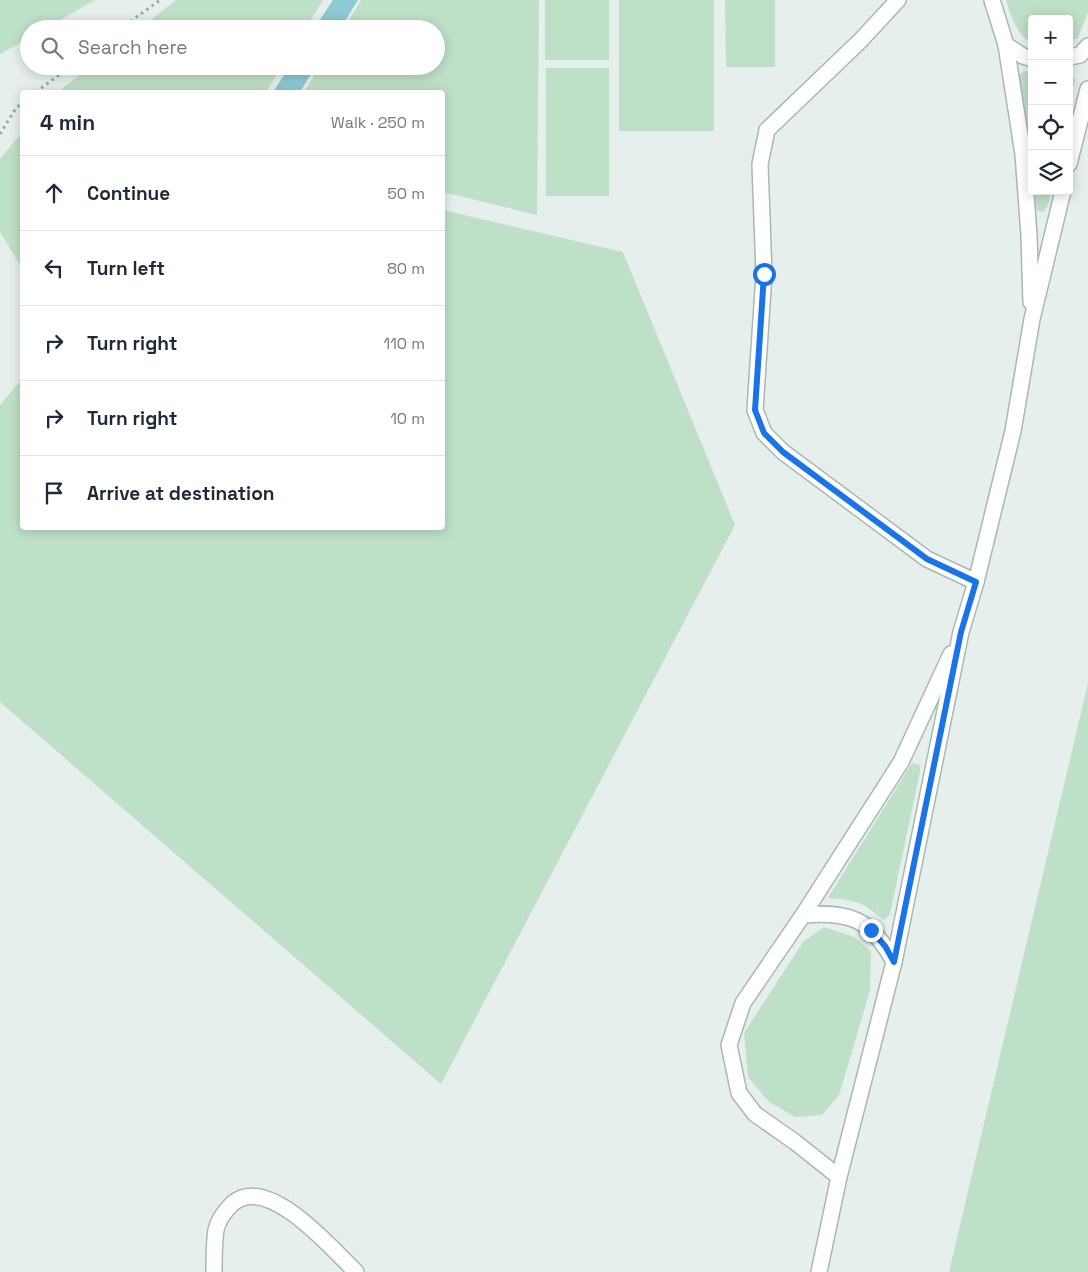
<!DOCTYPE html>
<meta charset="utf-8">
<style>
:root{--surface:#fff;--page:#f6f6f7;--text:#1f2937;--muted:#747a83;--line:#e0e1e3}
body{margin:0;font-family:"Space Grotesk",sans-serif;background:var(--page);color:var(--text)}
.controls{position:absolute;right:15px;top:15px;display:grid;overflow:hidden;border-radius:5px;box-shadow:0 2px 12px #0003}
.controls button{width:45px;height:45px;display:grid;place-items:center;padding:0;border:0;border-bottom:1px solid var(--line);background:var(--surface);color:var(--text);font:25px sans-serif}
.stop{position:absolute;width:15px;height:15px;margin:-11px;border:4px solid #1a73e8;border-radius:50%;background:#fff}
.stop.end{background:#1a73e8;border-color:#fff;box-shadow:0 1px 5px #0008}
.list{margin:0;padding:0;list-style:none}
h2{display:flex;justify-content:space-between;align-items:center;height:65px;margin:0;padding:0 20px;font-size:21px}
h2 small{font-size:16px;font-weight:400;color:var(--muted)}
.list li{display:grid;grid-template-columns:32px 1fr auto;gap:15px;align-items:center;box-sizing:border-box;height:75px;padding:0 20px;border-top:1px solid var(--line)}
.list b{display:block;font-size:19px;white-space:nowrap}
.list em{font-size:16px;font-style:normal;color:var(--muted)}
.icon{flex:none;width:28px;height:28px;fill:none;stroke:currentColor;stroke-width:2;stroke-linecap:round;stroke-linejoin:round}
.map{position:relative;flex:none;width:1088px;height:1272px;overflow:hidden}
.search{position:absolute;background:var(--surface);box-shadow:0 2px 12px #0003;left:20px;top:20px;width:425px;height:55px;display:flex;align-items:center;gap:12px;box-sizing:border-box;padding:0 18px;border-radius:28px;color:var(--muted);font-size:19px}
.panel{position:absolute;background:var(--surface);box-shadow:0 2px 12px #0003;left:20px;top:90px;width:425px;height:440px;border-radius:5px}
.map>svg:first-child{display:block}
.green{fill:#bfe0c8}
.water{fill:#8ec9d4}
.lines{fill:none;stroke-linecap:round;stroke-linejoin:round}
.street-casing{stroke:#a8b8b2;stroke-width:18}
.path{stroke:#86b3a5;stroke-width:3;stroke-dasharray:2.5 4;stroke-linecap:butt}
.street{stroke:#fff;stroke-width:15}
.route{stroke:#1a73e8;stroke-width:6}
</style>
<div class="map">
<svg width="1088" height="1272" viewBox="0 0 1088 1272">
<rect width="100%" height="100%" fill="#e6efeb"/>
<!-- green -->
<g class="green">
<path d="M0 0H95L44 29H29V38L0 54Z"/>
<path d="M176 0H323L305 29H139Z"/>
<path d="M361 0H539L537 215 443 192 442 92H304L320 66H436V29H344Z"/>
<rect x="545" y="0" width="64" height="60"/>
<rect x="619" y="0" width="95" height="131"/>
<path d="M725 0H775V67H726Z"/>
<path d="M1006 0H1088V12L1078 38 1069 41V19H1032V42C1017 38 1010 13 1006 0Z"/>
<path d="M91 66H282L266 92H58Z"/>
<path d="M609 68V196H546V68Z"/>
<path d="M1071 70 1075 80 1069 105V71Z"/>
<path d="M1024 71 1032 72V174L1019 76Z"/>
<path d="M22 132V268L0 232V159Z"/>
<path d="M1034 191H1051L1048 205 1044 212 1036 210Z"/>
<path d="M443 210 623 252 735 525 441 1084 0 702V405L22 379V528H442Z"/>
<path d="M1088 683V1272H949Z"/>
<path d="M912 763 920 765V772L890 914 884 920C877 916 871 909 864 905 853 900 840 899 828 898Z"/>
<path d="M824 927 854 937 871 951 870 990 854 1045 839 1095 822 1115 795 1117 769 1102 748 1077 744 1033 803 942Z"/>
</g>
<!-- water -->
<g class="water">
<path d="M333 0H358L340 29H314Z"/>
<path d="M290 66H316L300 92H273Z"/>
</g>
<g class="lines">
<!-- street casing -->
<g class="street-casing">
<g id="street">
<path d="M898 0 860 41 767 130 760 164 764 274 755 410 764 433 783 452 927 559 976 582"/>
<path d="M992 0 1006 45 1023 56 1032 59"/>
<path d="M1006 45 1023 154 1029 235 1031 302"/>
<path d="M1069 57 1080 55 1088 46"/>
<path d="M1069 164 1088 89"/>
<path d="M803 915C850 911 871 919 894 962"/>
<path d="M839 1177 795 1142 755 1114 739 1093 729 1045 743 1003 803 915 901 762 951 654"/>
<path d="M214 1272C214 1258 214 1243 216 1230 218 1220 225 1211 232 1204 267 1172 332 1249 356 1272"/>
<path d="M819 1272 839 1177 894 962 961 632 976 582 1013 431 1032 319 1063 191"/>
</g>
</g>
<!-- path -->
<g class="path">
<path d="M120 29 160 0"/>
<path d="M36 92 71 66"/>
<path d="M0 134 16 108 22 103"/>
</g>
<!-- street -->
<use href="#street" class="street"/>
</g>
<g class="lines">
<!-- route -->
<path class="route" d="M764 274 755 410 764 433 783 452 927 559 976 582 961 632 894 962 885 946 871 930"/>
</g>
</svg>
<div class="controls">
<button>+</button>
<button>−</button>
<button><svg class="icon" aria-label="locate" viewBox="0 0 24 24"><circle cx="12" cy="12" r="6"/><path d="M12 2v4M12 18v4M2 12h4M18 12h4"/></svg></button>
<button><svg class="icon" aria-label="layers" viewBox="0 0 24 24"><path d="M12 4l9 5-9 5-9-5zM3 14l9 5 9-5"/></svg></button>
</div>
<div class="stop" style="left:764px;top:274px"></div>
<div class="stop end" style="left:871px;top:930px"></div>
<div class="search"><svg class="icon" aria-label="search" viewBox="0 0 24 24"><circle cx="10" cy="10" r="6"/><path d="M15 15l6 6"/></svg>Search here</div>
<section class="panel">
<h2>4 min<small>Walk · 250 m</small></h2>
<ul class="list">
<li><svg class="icon" aria-label="ahead" viewBox="0 0 24 24"><path d="M12 20V5M6 11l6-6 6 6"/></svg><div><b>Continue</b></div><em>50 m</em></li>
<li><svg class="icon" aria-label="left" viewBox="0 0 24 24"><path d="M17 20v-9H6M10 6l-5 5 5 5"/></svg><div><b>Turn left</b></div><em>80 m</em></li>
<li><svg class="icon" aria-label="right" viewBox="0 0 24 24"><path d="M7 20v-9h11M14 6l5 5-5 5"/></svg><div><b>Turn right</b></div><em>110 m</em></li>
<li><svg class="icon" aria-label="right" viewBox="0 0 24 24"><path d="M7 20v-9h11M14 6l5 5-5 5"/></svg><div><b>Turn right</b></div><em>10 m</em></li>
<li><svg class="icon" aria-label="arrive" viewBox="0 0 24 24"><path d="M6 21V4h12l-3 4 3 4H6"/></svg><div><b>Arrive at destination</b></div></li>
</ul>
</section>
</div>
